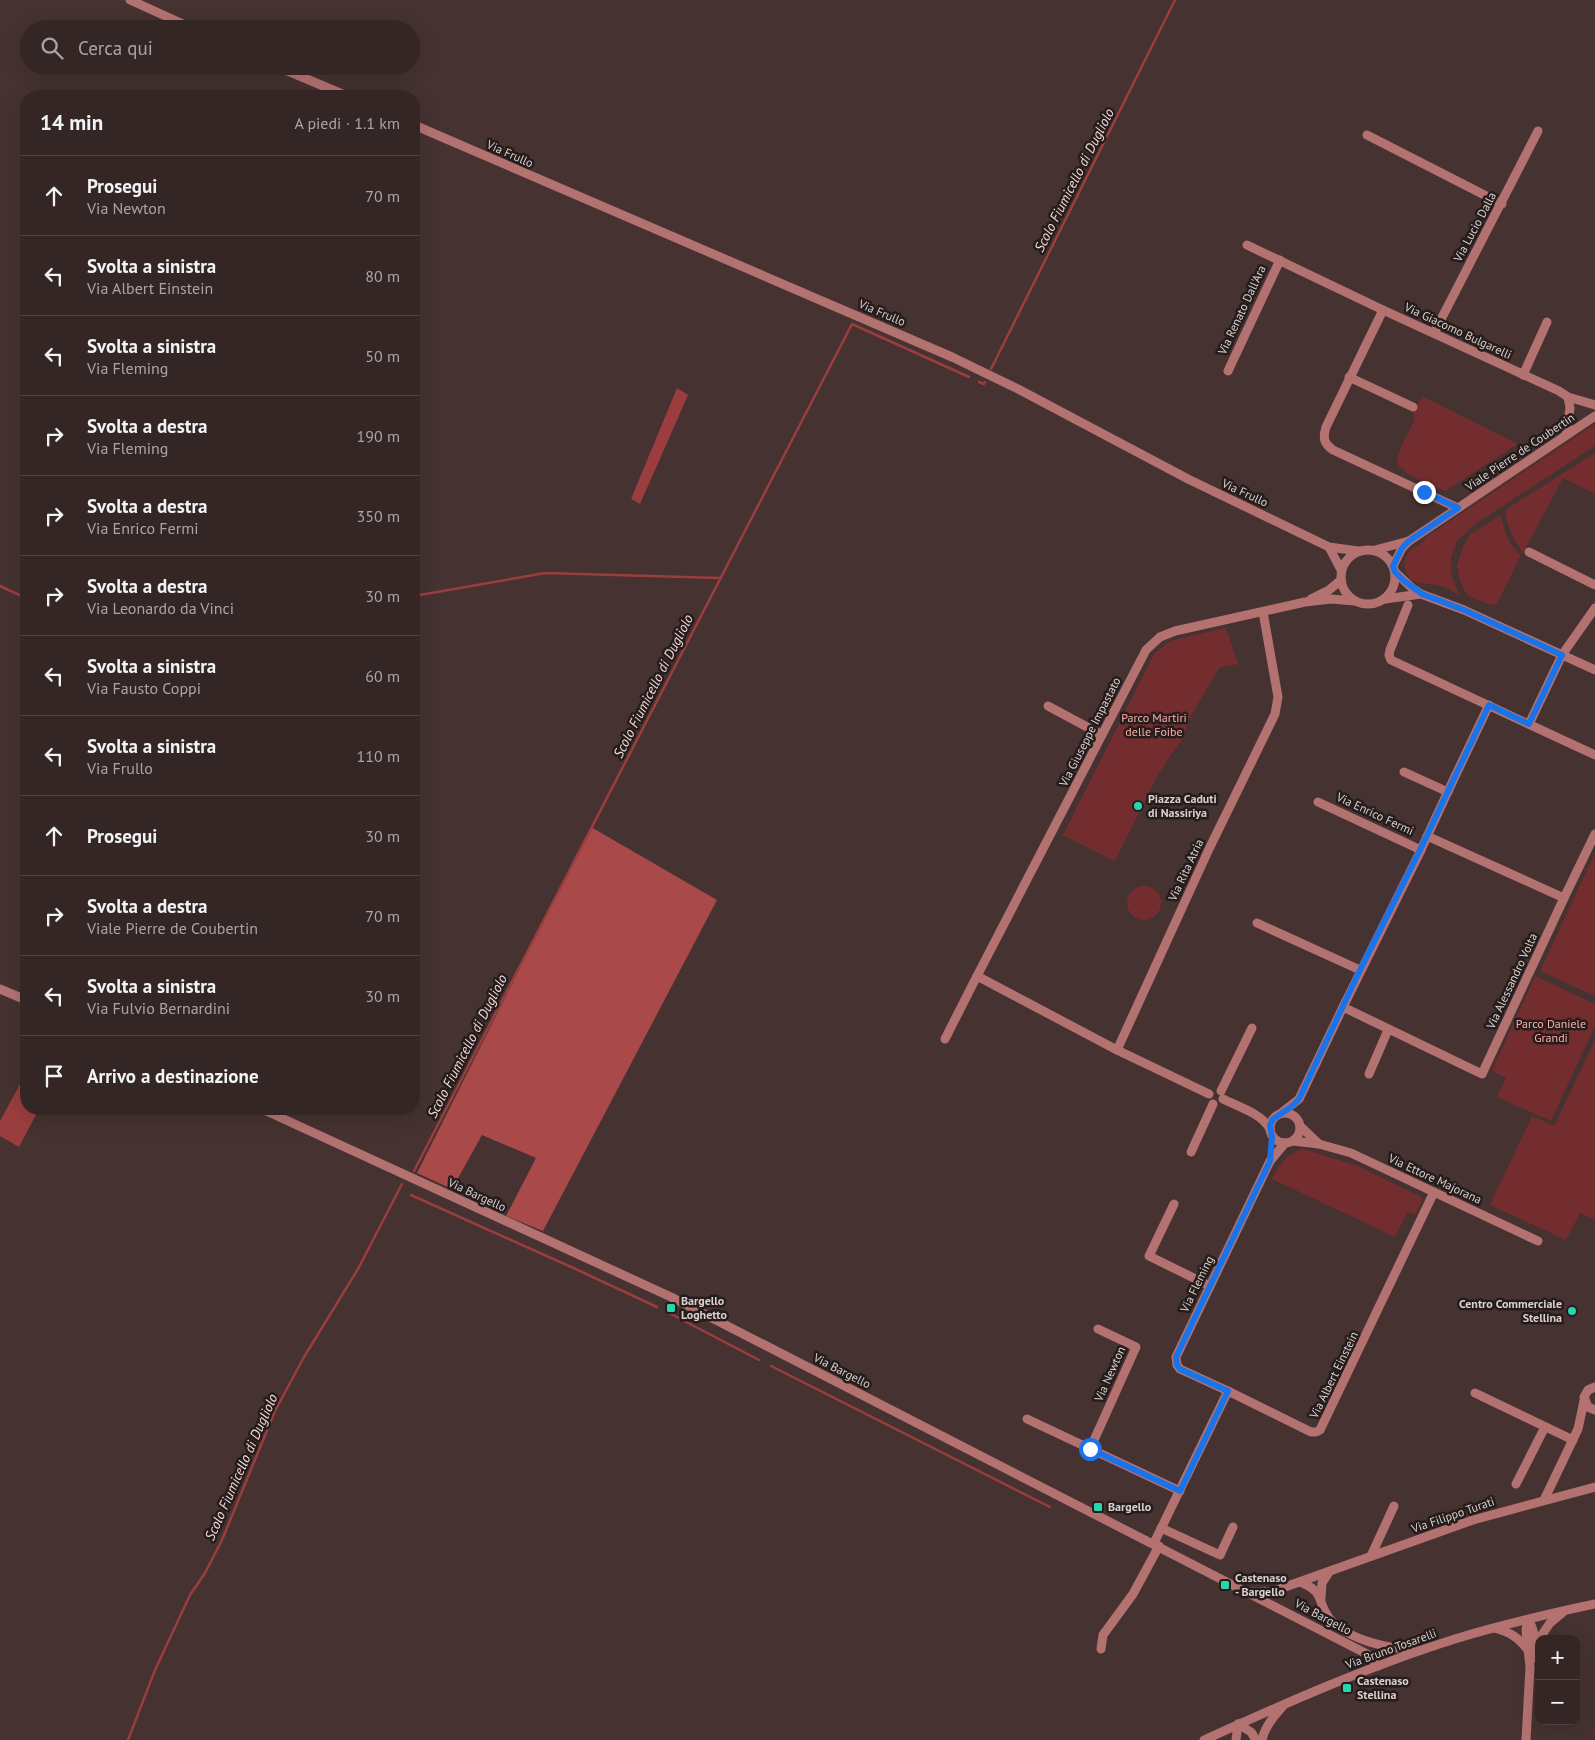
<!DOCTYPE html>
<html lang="it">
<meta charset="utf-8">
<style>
:root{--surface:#342625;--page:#3c2e2d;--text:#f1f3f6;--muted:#a9a5a7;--line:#4e4342}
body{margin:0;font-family:"PT Sans",sans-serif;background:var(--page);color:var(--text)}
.controls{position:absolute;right:15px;bottom:15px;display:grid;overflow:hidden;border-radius:10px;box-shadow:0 5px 20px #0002}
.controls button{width:45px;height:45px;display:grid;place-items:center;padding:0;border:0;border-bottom:1px solid var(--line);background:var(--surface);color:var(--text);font:25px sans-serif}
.stop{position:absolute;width:15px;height:15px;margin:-11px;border:4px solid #1a73e8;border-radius:50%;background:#fff}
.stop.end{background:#1a73e8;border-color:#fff;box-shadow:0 1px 5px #0008}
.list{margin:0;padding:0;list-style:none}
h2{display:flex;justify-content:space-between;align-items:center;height:65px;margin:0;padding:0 20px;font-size:21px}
h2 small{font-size:16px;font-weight:400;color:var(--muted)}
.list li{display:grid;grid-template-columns:32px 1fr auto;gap:15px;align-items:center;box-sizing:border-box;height:80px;padding:0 20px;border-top:1px solid var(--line)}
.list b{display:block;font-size:19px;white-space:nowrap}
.list p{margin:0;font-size:16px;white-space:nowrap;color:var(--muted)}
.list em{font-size:16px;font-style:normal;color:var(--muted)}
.icon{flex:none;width:28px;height:28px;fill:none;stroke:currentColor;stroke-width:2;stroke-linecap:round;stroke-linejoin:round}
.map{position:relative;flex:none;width:1595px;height:1740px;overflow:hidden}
.search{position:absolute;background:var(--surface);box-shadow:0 5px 20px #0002;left:20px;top:20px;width:400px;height:55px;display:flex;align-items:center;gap:12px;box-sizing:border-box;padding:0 18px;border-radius:28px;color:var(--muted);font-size:19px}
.panel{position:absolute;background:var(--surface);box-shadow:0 5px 20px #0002;left:20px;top:90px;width:400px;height:1025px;border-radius:20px}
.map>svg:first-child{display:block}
.green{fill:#742d2e}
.forest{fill:#a9494a}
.water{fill:#9b3d3f}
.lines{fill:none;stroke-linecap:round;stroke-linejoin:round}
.stream{stroke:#9b3d3f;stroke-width:2.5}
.minor{stroke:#b37270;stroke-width:9}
.route{stroke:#1a73e8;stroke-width:6}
.poi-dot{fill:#2ad5ac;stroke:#251c1c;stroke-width:2}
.labels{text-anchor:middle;stroke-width:5;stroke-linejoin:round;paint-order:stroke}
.street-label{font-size:12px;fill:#dbcfce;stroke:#251c1c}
.park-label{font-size:12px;fill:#feaeac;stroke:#251c1c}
.poi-label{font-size:12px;font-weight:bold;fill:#dbcfce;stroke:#251c1c;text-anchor:start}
.water-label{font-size:14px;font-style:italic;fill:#f5d9d8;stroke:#251c1c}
</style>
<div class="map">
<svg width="1595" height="1740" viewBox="0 0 1595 1740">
<rect width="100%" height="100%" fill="#453231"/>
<!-- green -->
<g class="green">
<path d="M1422 396 1518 444 1445 491C1434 486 1396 473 1397 460 1398 449 1410 430 1415 419L1413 415Z"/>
<path d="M1595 424V446L1475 524 1457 541 1451 557V574L1459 595 1447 588 1435 585 1414 582C1404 575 1400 559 1411 550 1415 546 1421 544 1425 541L1423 539Z"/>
<path d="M1595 453V494L1563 478 1523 553C1513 539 1507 527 1505 510Z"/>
<path d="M1501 515C1504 529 1509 547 1521 555L1497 604 1490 605 1467 595 1460 581 1457 566 1464 544 1471 534Z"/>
<path d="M1226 628 1238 664 1219 668 1189 719 1183 738 1159 773 1115 861 1063 835 1154 654 1170 641Z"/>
<path d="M1595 853V996L1540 971Z"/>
<circle cx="1144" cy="903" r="17"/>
<path d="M1535 976 1595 1004V1026L1551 1121 1497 1097 1506 1078 1492 1071Z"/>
<path d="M1595 1040V1220L1580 1213 1566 1240 1490 1205 1532 1116 1554 1126Z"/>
<path d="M1303 1149 1358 1166 1423 1198 1415 1215 1407 1212 1395 1237 1272 1179C1279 1164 1287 1154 1303 1149Z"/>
</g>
<!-- forest -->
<path class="forest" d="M591 827 717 900 543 1231 506 1216 536 1158 482 1135 452 1189 417 1173Z"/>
<!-- water -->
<g class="water">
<path d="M677 388 688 395 640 504 631 499Z"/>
<path d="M25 1075 26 1076V1109H39L19 1147 0 1136V1121Z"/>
</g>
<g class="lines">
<!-- stream -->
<g class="stream">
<path d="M991 369 1175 0"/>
<path d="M979 382 984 384 985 382"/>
<path d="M0 586 26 598"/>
<path d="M414 596 545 573 720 578"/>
<path d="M414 1171 852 324 969 377"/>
<path d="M411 1195 580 1271 657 1307"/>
<path d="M671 1314 759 1360"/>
<path d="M771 1366 1050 1507"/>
<path d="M128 1740 155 1670 190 1595 205 1573 222 1540 275 1411 304 1357 358 1269 402 1184"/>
</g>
<!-- minor -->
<g class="minor">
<path d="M130 0 194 29"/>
<path d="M276 66 347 96"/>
<path d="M414 125 952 357 1018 389 1188 479 1329 547 1358 551"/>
<path d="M1367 135 1502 204"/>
<path d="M1247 245 1383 310 1559 391 1568 397 1595 405"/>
<path d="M1383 310 1326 427C1323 437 1323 443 1333 450L1458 508"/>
<path d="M1434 333 1538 131"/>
<path d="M1228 371 1280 260"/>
<path d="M1523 375 1547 322"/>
<path d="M1349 377 1413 407"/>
<path d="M1566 435 1570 408 1568 397"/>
<path d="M1329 547 1341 570"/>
<circle cx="1368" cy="577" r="27"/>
<path d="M1375 550 1409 541"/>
<path d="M1529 552 1595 585"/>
<path d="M1393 566 1402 548 1409 541 1595 416"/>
<path d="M1395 572 1412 588 1421 594 1464 610 1595 670"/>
<path d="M1311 599 1329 590 1341 580"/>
<path d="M1385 599 1421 594"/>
<path d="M1408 605 1390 650 1389 655 1391 660 1595 755"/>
<path d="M1048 706 1102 735"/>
<path d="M1529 724 1562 655 1595 608"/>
<path d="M1404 772 1448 792"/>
<path d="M1318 802 1421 850"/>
<path d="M1427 836 1564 898 1482 1074 1343 1007 1421 850C1443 801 1466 753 1489 705"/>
<path d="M1564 898 1595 834"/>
<path d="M1257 923 1360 970"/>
<path d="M977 976 1146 650 1160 637 1175 631 1305 602 1331 599 1355 601"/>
<path d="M0 989 26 1000"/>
<path d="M945 1039 977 976 1117 1050 1209 1094"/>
<path d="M1117 1050 1209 849 1275 714 1278 697 1263 612"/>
<path d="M1369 1074 1388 1030"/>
<path d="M1221 1091 1252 1028"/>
<path d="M1223 1099C1239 1107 1261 1113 1270 1129"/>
<path d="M262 1109 671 1297 1367 1654 1378 1666"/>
<circle cx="1285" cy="1128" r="15"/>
<path d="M1280 1114 1299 1099 1343 1007"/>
<path d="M1300 1126 1319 1144"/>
<path d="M1293 1141 1319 1144 1351 1153 1538 1241"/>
<path d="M1191 1152 1213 1104"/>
<path d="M1174 1204 1149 1256 1210 1286"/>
<path d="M1595 1387 1588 1390 1584 1397 1588 1407 1595 1410"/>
<path d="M1228 1391 1180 1369 1177 1365 1176 1357 1270 1161 1285 1143"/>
<path d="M1475 1393 1573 1440"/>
<path d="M1027 1419 1180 1491"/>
<path d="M1090 1449 1136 1347 1098 1329"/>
<path d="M1516 1484 1545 1427"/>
<path d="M1544 1500 1578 1429 1584 1401"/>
<path d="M1161 1528 1220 1555 1233 1527"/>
<path d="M1154 1543 1228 1391 1311 1432H1316L1320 1430 1434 1192"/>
<path d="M1371 1556 1394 1506"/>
<path d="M1300 1582C1326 1592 1316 1602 1330 1619 1348 1640 1391 1650 1417 1649"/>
<path d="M1252 1592H1271L1473 1520 1595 1487"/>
<path d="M1321 1598 1322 1583 1329 1572"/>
<path d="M1528 1620C1537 1633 1535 1644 1532 1659"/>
<path d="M1494 1628C1510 1632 1518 1637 1528 1650"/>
<path d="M1539 1639 1550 1623 1562 1613"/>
<path d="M1101 1649 1103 1635 1133 1594 1159 1546"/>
<path d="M1238 1724 1251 1732 1256 1740"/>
<path d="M1204 1740C1286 1703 1369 1666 1455 1639 1501 1625 1548 1614 1595 1604"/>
<path d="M1236 1740 1238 1724"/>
<path d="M1262 1740C1265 1726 1275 1715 1284 1705"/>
<path d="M1526 1740 1530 1667 1526 1630 1528 1620"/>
</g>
</g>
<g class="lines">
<!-- route -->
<path class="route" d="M1090 1449 1180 1491 1228 1391 1180 1369 1177 1365 1176 1357 1270 1161 1272 1137 1270 1125 1273 1119 1291 1107 1299 1099 1360 970 1420 850 1489 705 1529 724 1562 655 1464 610 1422 594 1403 580 1395 572 1393 566 1402 548 1409 541 1458 508 1424 492"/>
</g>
<!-- markers -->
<g class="poi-dot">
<circle cx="1138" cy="806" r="5"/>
<rect x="666" y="1303" width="10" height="10" rx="2.5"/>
<circle cx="1572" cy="1311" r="5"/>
<rect x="1093" y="1502" width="10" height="10" rx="2.5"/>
<rect x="1220" y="1580" width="10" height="10" rx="2.5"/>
<rect x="1342" y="1683" width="10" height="10" rx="2.5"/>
</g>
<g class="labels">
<!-- street labels -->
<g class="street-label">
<text transform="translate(510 154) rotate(24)" y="4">Via Frullo</text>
<text transform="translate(1475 227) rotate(-62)" y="4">Via Lucio Dalla</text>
<text transform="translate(1242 310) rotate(-65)" y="4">Via Renato Dall'Ara</text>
<text transform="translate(882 313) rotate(23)" y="4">Via Frullo</text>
<text transform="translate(1458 331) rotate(25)" y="4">Via Giacomo Bulgarelli</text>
<text transform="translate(1520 452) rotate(-34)" y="4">Viale Pierre de Coubertin</text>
<text transform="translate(1245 493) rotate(25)" y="4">Via Frullo</text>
<text transform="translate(1090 732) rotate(-63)" y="4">Via Giuseppe Impastato</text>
<text transform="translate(1375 814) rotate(25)" y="4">Via Enrico Fermi</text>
<text transform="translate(1186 870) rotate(-65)" y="4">Via Rita Atria</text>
<text transform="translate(1512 981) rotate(-65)" y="4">Via Alessandro Volta</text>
<text transform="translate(1435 1179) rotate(25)" y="4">Via Ettore Majorana</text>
<text transform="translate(477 1195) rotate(25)" y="4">Via Bargello</text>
<text transform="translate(1197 1284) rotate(-64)" y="4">Via Fleming</text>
<text transform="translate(842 1371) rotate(27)" y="4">Via Bargello</text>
<text transform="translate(1110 1374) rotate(-66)" y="4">Via Newton</text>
<text transform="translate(1334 1375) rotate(-64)" y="4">Via Albert Einstein</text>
<text transform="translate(1453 1515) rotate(-19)" y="4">Via Filippo Turati</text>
<text transform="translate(1323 1617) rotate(28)" y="4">Via Bargello</text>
<text transform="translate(1391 1649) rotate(-20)" y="4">Via Bruno Tosarelli</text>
</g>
<!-- park labels -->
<g class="park-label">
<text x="1154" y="722">Parco Martiri<tspan x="1154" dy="14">delle Foibe</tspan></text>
<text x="1551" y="1028">Parco Daniele<tspan x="1551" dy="14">Grandi</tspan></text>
</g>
<!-- poi labels -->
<g class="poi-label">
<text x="1148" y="803">Piazza Caduti<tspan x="1148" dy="14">di Nassiriya</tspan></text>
<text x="681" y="1305">Bargello<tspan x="681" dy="14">Loghetto</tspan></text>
<text x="1562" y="1308" text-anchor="end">Centro Commerciale<tspan x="1562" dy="14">Stellina</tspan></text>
<text x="1108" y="1511">Bargello</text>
<text x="1235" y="1582">Castenaso<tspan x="1235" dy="14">- Bargello</tspan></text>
<text x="1357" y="1685">Castenaso<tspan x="1357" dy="14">Stellina</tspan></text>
</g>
<!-- water labels -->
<g class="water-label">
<text transform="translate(1074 180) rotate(-63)" y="5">Scolo Fiumicello di Dugliolo</text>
<text transform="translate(653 686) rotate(-63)" y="5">Scolo Fiumicello di Dugliolo</text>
<text transform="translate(467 1046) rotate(-63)" y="5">Scolo Fiumicello di Dugliolo</text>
<text transform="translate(241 1467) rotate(-66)" y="5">Scolo Fiumicello di Dugliolo</text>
</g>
</g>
</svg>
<div class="controls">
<button>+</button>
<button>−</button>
</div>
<div class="stop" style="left:1090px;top:1449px"></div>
<div class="stop end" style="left:1424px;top:492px"></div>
<div class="search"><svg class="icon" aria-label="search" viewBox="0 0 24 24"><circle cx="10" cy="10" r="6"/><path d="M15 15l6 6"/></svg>Cerca qui</div>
<section class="panel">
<h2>14 min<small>A piedi · 1.1 km</small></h2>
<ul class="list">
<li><svg class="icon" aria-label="ahead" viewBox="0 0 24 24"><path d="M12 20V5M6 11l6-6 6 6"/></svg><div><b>Prosegui</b><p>Via Newton</p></div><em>70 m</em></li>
<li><svg class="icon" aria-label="left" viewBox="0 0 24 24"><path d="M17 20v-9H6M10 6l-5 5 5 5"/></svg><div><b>Svolta a sinistra</b><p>Via Albert Einstein</p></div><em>80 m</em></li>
<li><svg class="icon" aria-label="left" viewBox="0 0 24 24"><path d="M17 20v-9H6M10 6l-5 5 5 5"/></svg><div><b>Svolta a sinistra</b><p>Via Fleming</p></div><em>50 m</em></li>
<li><svg class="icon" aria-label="right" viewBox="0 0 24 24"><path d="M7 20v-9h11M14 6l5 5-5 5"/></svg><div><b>Svolta a destra</b><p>Via Fleming</p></div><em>190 m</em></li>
<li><svg class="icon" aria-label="right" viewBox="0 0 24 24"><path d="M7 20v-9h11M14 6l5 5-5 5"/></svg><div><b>Svolta a destra</b><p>Via Enrico Fermi</p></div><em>350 m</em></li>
<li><svg class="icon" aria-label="right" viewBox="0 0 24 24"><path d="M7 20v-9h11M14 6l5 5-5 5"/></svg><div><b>Svolta a destra</b><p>Via Leonardo da Vinci</p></div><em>30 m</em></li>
<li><svg class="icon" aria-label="left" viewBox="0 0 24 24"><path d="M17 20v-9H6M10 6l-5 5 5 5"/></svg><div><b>Svolta a sinistra</b><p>Via Fausto Coppi</p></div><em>60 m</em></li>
<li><svg class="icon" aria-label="left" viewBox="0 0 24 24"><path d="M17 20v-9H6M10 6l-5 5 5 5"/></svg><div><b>Svolta a sinistra</b><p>Via Frullo</p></div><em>110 m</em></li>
<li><svg class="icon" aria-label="ahead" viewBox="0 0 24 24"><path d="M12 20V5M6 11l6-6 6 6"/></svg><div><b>Prosegui</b></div><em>30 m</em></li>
<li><svg class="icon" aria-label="right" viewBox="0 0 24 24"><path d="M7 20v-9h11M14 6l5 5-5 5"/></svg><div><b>Svolta a destra</b><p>Viale Pierre de Coubertin</p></div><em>70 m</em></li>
<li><svg class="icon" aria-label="left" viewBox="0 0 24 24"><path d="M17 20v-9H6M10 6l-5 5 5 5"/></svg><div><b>Svolta a sinistra</b><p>Via Fulvio Bernardini</p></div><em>30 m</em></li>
<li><svg class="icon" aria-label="arrive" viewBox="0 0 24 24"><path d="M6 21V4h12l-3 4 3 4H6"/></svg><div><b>Arrivo a destinazione</b></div></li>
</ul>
</section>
</div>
